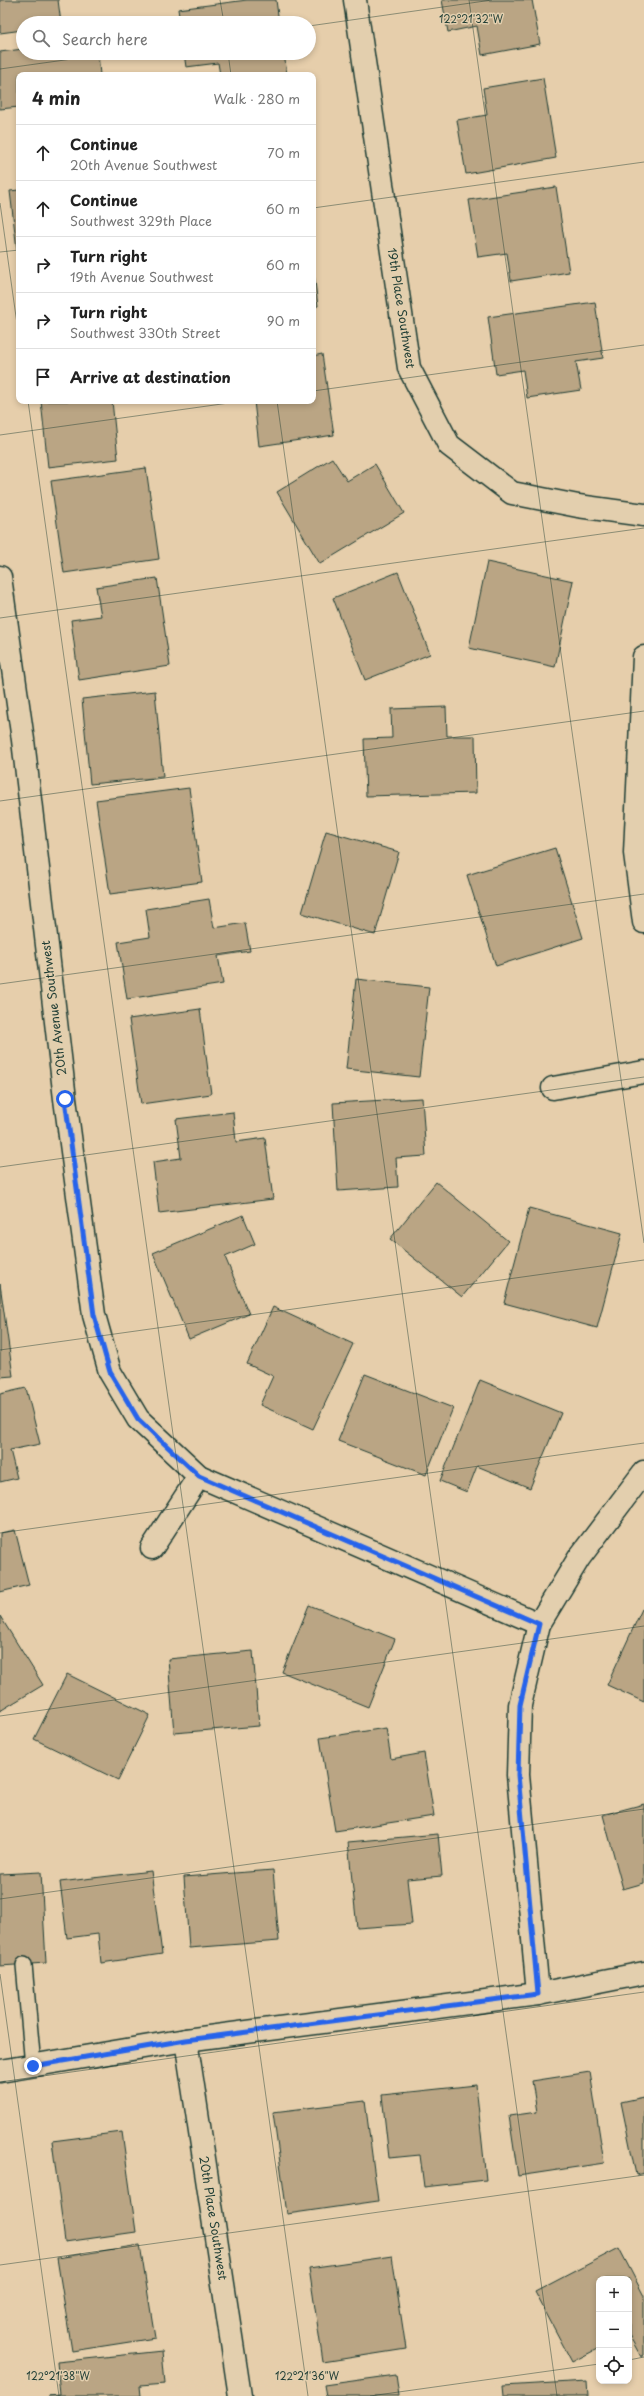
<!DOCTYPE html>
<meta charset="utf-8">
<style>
:root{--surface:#fff;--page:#f2f2f2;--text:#222;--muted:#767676;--line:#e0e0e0}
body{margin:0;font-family:"Playpen Sans",sans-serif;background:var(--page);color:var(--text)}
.controls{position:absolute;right:12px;bottom:12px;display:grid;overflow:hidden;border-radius:8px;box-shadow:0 2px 6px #0003}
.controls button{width:36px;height:36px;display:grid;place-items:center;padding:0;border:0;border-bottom:1px solid var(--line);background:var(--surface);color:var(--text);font:20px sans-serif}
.stop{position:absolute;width:12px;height:12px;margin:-9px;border:3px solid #2563eb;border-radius:50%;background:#fff}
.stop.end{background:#2563eb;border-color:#fff;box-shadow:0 1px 4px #0008}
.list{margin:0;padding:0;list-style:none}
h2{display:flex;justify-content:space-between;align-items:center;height:52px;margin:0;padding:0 16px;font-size:17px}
h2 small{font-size:13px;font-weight:400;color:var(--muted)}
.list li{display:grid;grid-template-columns:26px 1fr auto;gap:12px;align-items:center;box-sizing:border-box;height:56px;padding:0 16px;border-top:1px solid var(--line)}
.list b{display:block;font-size:15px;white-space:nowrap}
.list p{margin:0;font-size:13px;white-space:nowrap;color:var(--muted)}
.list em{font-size:13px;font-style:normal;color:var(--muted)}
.icon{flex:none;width:22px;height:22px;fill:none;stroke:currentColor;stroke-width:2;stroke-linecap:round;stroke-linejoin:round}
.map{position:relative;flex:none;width:644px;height:2396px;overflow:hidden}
.search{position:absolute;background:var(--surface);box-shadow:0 2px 6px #0003;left:16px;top:16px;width:300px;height:44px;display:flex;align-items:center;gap:10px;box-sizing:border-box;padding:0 14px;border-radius:22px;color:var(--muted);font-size:15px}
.panel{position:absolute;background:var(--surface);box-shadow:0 2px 6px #0003;left:16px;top:72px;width:300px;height:332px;border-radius:8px}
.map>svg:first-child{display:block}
.building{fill:#baa584;stroke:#1f3d34}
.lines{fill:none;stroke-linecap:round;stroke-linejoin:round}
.service-casing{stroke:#1f3d34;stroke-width:18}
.minor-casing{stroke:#1f3d34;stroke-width:25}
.service{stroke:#e3cfae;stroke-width:15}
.minor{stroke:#e3cfae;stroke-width:22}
.route{stroke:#2563eb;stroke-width:5}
.ticks{fill:none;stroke:#1f3d34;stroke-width:1;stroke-opacity:0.45}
.labels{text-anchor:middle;stroke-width:3;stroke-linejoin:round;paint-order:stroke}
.street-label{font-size:12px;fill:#1f3d34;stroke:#e3cfae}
.ticks-label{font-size:10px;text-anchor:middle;fill:#1f3d34;stroke:#e3cfae;stroke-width:3;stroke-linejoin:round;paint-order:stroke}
</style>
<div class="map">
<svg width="644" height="2396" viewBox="0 0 644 2396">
<rect width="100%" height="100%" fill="#e6ceab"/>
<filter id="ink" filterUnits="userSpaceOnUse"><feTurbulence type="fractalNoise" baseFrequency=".025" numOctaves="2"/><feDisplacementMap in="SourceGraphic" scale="8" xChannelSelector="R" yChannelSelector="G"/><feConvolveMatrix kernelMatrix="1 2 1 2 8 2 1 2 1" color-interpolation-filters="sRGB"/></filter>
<g filter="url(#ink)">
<!-- building -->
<g class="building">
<path d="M0 0H58L61 23H23V30L0 33Z"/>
<path d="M247 0H276L279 23H180L178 9Z"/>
<path d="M442 0H532L540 44 482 55 477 26 448 32Z"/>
<path d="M23 49V53H98L100 75H19V107L0 109V52Z"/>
<path d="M184 53H284L287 75H220L218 63 186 67Z"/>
<path d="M543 78 556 158 466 174 457 120 487 115 483 88Z"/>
<path d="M556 187 569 272 511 281 507 253 478 257 469 200Z"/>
<path d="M19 190V250H17L10 191Z"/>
<path d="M313 265 318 306 313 307Z"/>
<path d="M595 302 603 358 576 362 581 390 527 398 523 370 496 374 488 317Z"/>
<path d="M322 354 334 435 259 446 254 401H313V356Z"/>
<path d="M41 401H112L118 459 48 467Z"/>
<path d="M332 458 347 481 375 464 404 513 320 564 277 492Z"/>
<path d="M146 468 159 559 64 573 51 481Z"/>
<path d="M487 562 573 581 555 667 469 648Z"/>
<path d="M398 572 430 654 365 680 333 598Z"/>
<path d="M157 578 170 666 79 680 71 620 101 616 96 587Z"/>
<path d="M155 691 163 777 90 784 82 699Z"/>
<path d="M446 707 447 736H475L476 793 366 796 364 739 392 738 391 709Z"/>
<path d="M189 788 202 882 110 894 96 800Z"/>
<path d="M326 831 399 852 375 935 302 913Z"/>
<path d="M555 848 583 938 496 966 467 875Z"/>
<path d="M209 899 214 928 245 923 250 951 218 956 223 984 127 999 118 942 150 937 146 909Z"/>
<path d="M356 979 429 987 419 1077 346 1069Z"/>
<path d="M200 1009 211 1094 141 1104 129 1019Z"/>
<path d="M422 1098 426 1156 396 1158 398 1187 338 1191 333 1103Z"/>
<path d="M233 1112 236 1142 265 1138 273 1199 159 1213 153 1162 181 1158 176 1119Z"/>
<path d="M436 1182 508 1241 462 1297 390 1239Z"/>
<path d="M529 1208 622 1233 597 1328 504 1303Z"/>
<path d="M243 1215 255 1244 225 1257 249 1314 189 1339 153 1253Z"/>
<path d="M0 1284 13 1376 0 1377Z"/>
<path d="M273 1307 353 1344 313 1429 260 1405 273 1376 247 1364Z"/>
<path d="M365 1374 453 1408 426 1475 338 1441Z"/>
<path d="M480 1380 561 1413 530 1488 477 1466 467 1492 440 1481Z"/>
<path d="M26 1388 40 1444 10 1450 17 1478 0 1482V1394Z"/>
<path d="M15 1530 29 1585 0 1592V1533Z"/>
<path d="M309 1605 395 1639 368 1707 282 1672Z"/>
<path d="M642 1609 644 1610V1702L607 1685Z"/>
<path d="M0 1616 43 1685 0 1711Z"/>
<path d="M253 1651 259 1726 174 1733 168 1659Z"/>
<path d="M67 1674 150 1715 118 1780 34 1739Z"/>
<path d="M386 1728 391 1759 424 1753 434 1816 335 1831 320 1738Z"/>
<path d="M644 1804V1883L623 1889 603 1815Z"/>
<path d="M438 1834 442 1876 407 1879 412 1924 357 1928 348 1842Z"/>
<path d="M273 1870 279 1941 189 1948 184 1877Z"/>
<path d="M151 1871 162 1954 101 1963 98 1934 67 1938 60 1882Z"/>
<path d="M41 1872 46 1963 0 1966V1874Z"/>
<path d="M590 2072 604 2163 518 2176 509 2116 537 2112 532 2081Z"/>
<path d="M476 2085 486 2180 424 2187 420 2155 389 2158 382 2095Z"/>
<path d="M644 2097V2173L636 2175 621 2102Z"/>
<path d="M365 2101 378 2201 287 2214 273 2112Z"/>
<path d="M122 2132 136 2232 65 2242 52 2141Z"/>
<path d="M140 2245 155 2338 72 2351 57 2258Z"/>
<path d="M619 2248 644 2296V2355L641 2357 629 2335V2279H599V2348L572 2362 535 2292Z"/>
<path d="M392 2256 406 2349 323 2362 309 2268Z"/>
<path d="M162 2351 165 2384 139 2386 140 2396H48L60 2395 57 2362Z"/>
<path d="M396 2375 399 2396H326L324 2385Z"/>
<path d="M587 2381 588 2396H504L503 2386Z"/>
</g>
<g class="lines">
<!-- service casing -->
<g class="service-casing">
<path id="service" d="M24 1965 33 2066"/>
</g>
<!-- minor casing -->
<g class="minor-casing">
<g id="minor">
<path d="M355 0 409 368 449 445 512 493 578 506 644 515"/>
<path d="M0 577 23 740 65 1099 94 1315 110 1372 138 1419 199 1476 539 1624"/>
<path d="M644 657 635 853 644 922"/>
<path d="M553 1088 644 1072"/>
<path d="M152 1548 199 1476"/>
<path d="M538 1994 518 1775 520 1705 539 1624 579 1558 644 1472"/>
<path d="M186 2040 240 2396"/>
<path d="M0 2071 186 2040 538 1994 644 1973"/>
</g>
</g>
<!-- service -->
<use href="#service" class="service"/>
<!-- minor -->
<use href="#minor" class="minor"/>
</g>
</g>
<g class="lines" filter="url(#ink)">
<!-- route -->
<path class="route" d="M33 2066 186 2040 538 1994 518 1775 520 1705 539 1624 199 1476 138 1419 110 1372 94 1315 65 1099"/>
</g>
<!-- ticks -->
<path class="ticks" d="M220 0 224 23M469 0 644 1243M309 26 492 0M228 53 231 75M0 69 115 53M0 203 19 338M313 208 644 162M0 252 19 250M313 391 644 345M28 401 308 2396M277 401 557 2396M0 435 243 401M0 618 644 528M0 801 644 711M0 984 644 894M0 1167 644 1077M0 1350 644 1260M0 1533 644 1443M0 1716 644 1626M0 1899 644 1809M0 1974 59 2396M0 2082 644 1992M0 2265 644 2175M629 2360 644 2357M370 2396 599 2364"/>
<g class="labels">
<!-- street labels -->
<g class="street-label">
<text transform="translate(401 308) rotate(81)" y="4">19th Place Southwest</text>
<text transform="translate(54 1008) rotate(-97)" y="4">20th Avenue Southwest</text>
<text transform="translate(213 2218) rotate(81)" y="4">20th Place Southwest</text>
</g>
</g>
<g class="ticks-label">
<text x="471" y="23">122°21'32"W</text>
<text x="58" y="2380">122°21'38"W</text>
<text x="307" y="2380">122°21'36"W</text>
</g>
</svg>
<div class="controls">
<button>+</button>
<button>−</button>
<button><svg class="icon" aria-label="locate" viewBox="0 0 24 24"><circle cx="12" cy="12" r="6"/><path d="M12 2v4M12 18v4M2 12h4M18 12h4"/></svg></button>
</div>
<div class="stop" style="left:65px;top:1099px"></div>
<div class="stop end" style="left:33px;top:2066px"></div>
<div class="search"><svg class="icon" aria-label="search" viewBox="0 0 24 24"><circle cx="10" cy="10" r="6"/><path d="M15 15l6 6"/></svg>Search here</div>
<section class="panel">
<h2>4 min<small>Walk · 280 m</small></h2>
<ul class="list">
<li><svg class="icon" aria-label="ahead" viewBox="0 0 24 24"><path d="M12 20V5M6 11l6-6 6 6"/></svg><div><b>Continue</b><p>20th Avenue Southwest</p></div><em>70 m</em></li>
<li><svg class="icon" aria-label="ahead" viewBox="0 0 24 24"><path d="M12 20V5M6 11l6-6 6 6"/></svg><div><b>Continue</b><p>Southwest 329th Place</p></div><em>60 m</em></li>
<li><svg class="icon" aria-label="right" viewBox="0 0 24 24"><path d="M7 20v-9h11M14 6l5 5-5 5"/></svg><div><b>Turn right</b><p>19th Avenue Southwest</p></div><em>60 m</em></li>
<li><svg class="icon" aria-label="right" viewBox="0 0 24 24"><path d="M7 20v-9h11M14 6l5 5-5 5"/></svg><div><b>Turn right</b><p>Southwest 330th Street</p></div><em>90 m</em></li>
<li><svg class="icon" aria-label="arrive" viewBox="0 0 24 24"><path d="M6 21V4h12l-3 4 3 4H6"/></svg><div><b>Arrive at destination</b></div></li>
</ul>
</section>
</div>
